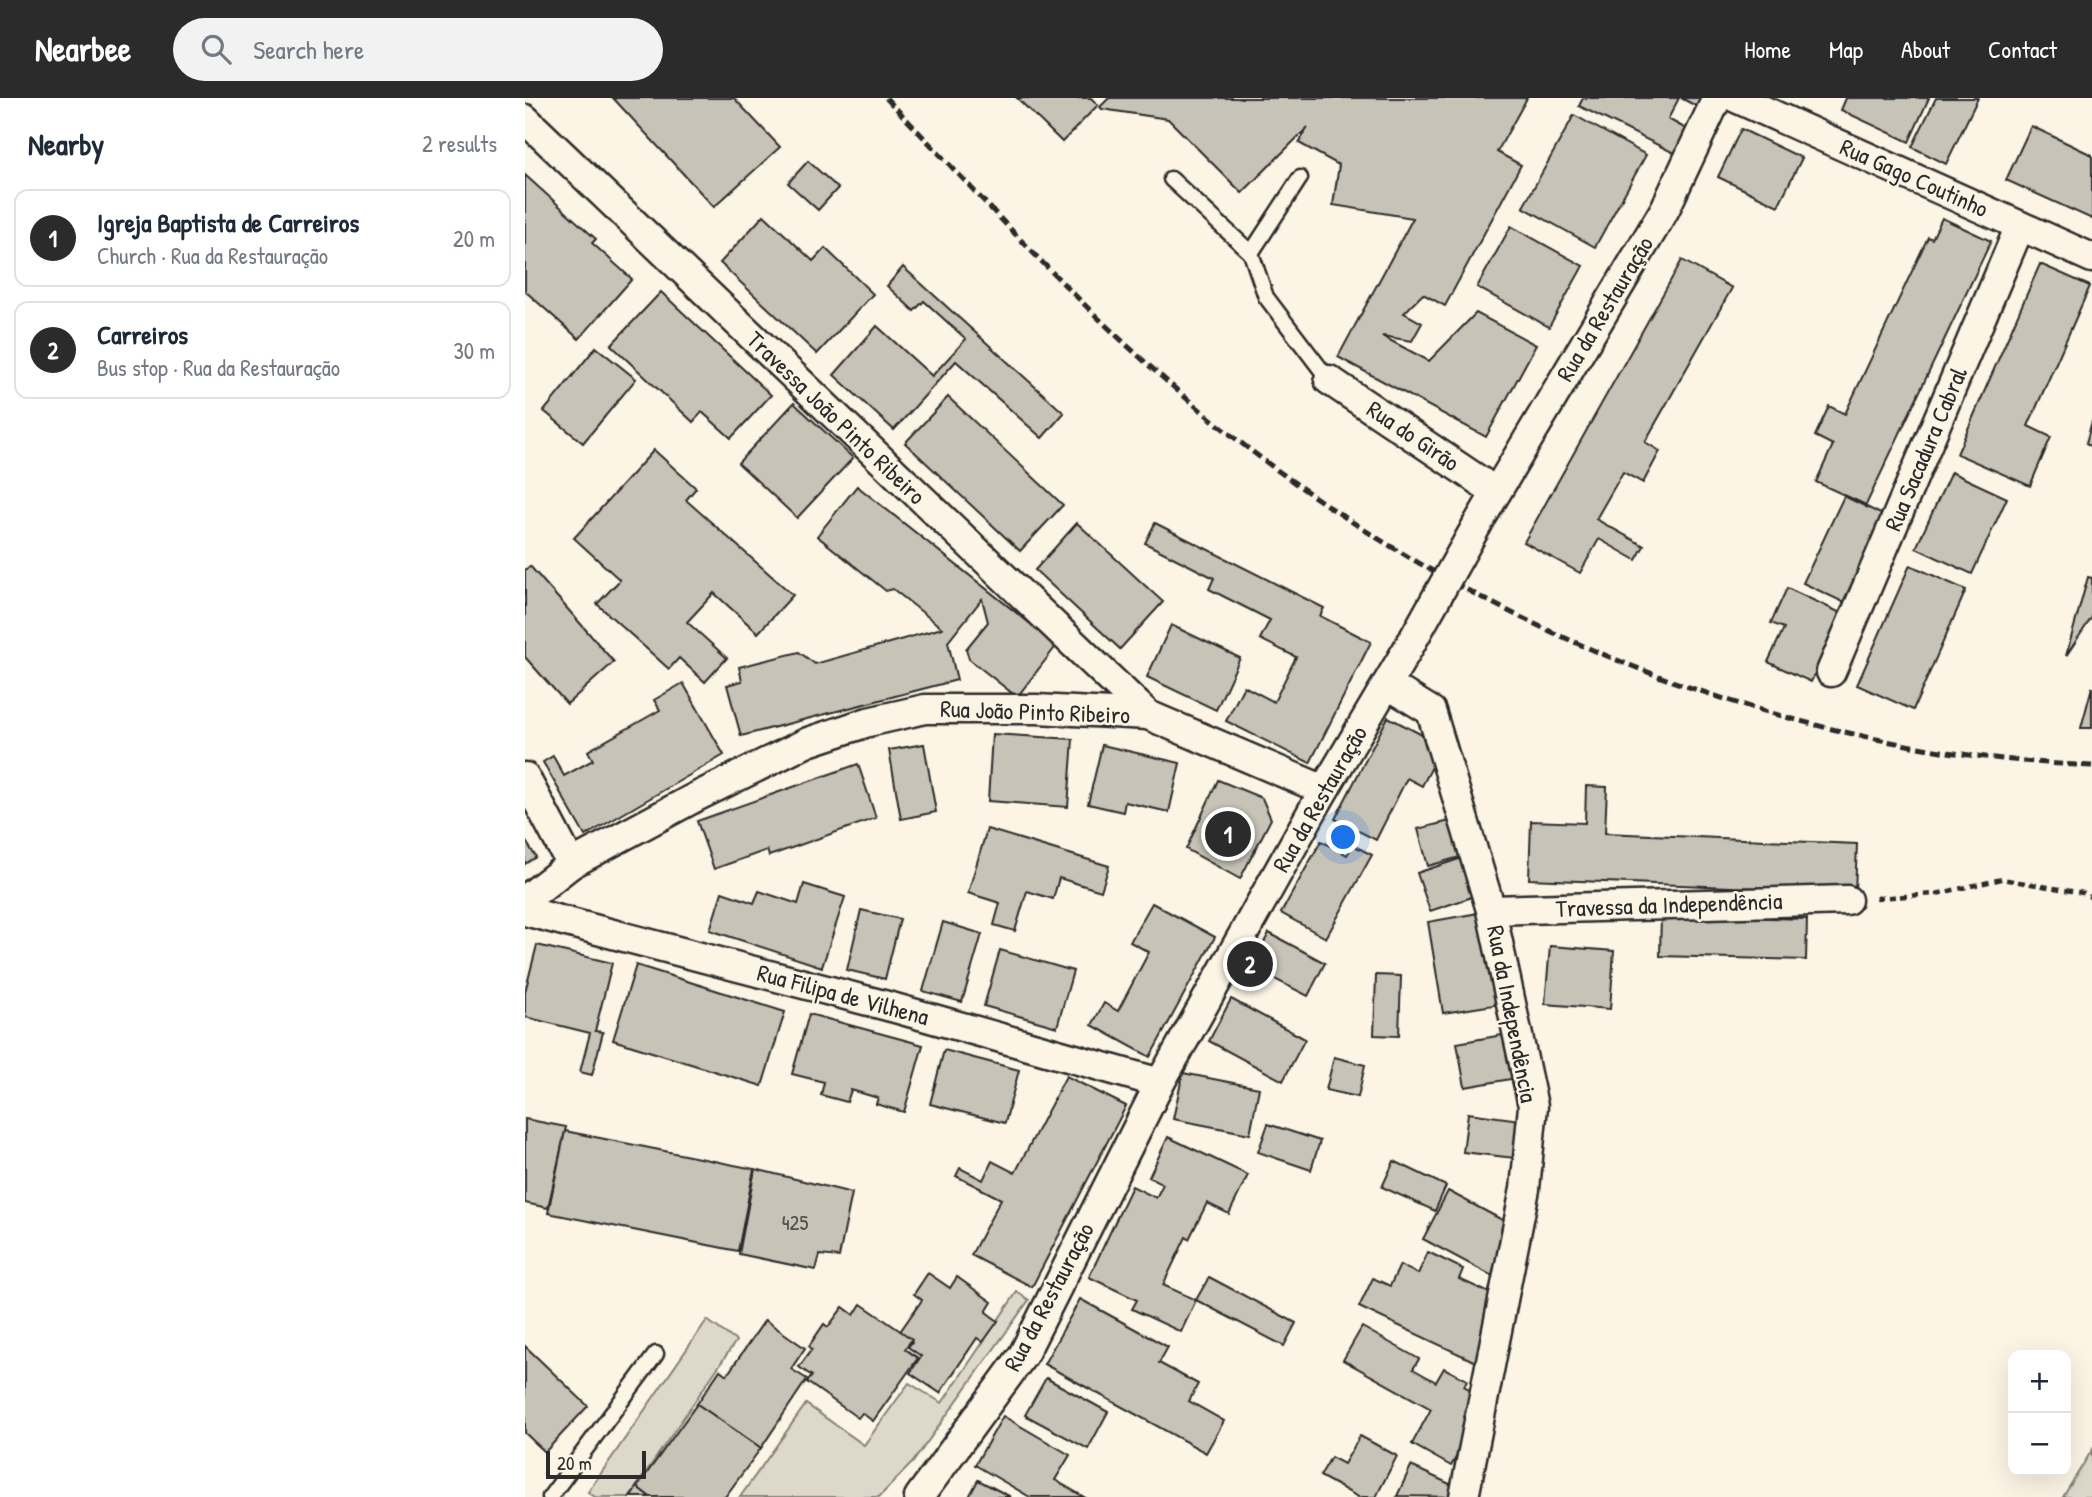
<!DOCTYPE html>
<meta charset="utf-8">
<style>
:root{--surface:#fff;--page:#f2f2f3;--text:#1f2937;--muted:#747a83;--line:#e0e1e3;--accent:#2b2b2b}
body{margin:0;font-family:"Patrick Hand",sans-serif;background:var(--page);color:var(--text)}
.controls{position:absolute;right:21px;bottom:21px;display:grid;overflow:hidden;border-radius:14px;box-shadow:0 7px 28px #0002}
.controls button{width:63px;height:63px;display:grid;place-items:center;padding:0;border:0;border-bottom:2px solid var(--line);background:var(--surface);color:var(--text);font:35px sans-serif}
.scale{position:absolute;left:21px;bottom:18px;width:100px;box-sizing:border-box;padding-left:7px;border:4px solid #2b2b2b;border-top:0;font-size:19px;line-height:24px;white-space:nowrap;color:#2b2b2b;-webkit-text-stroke:5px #fcf5e5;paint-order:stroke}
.you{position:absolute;left:819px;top:740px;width:24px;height:24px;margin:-18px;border:5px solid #fff;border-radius:50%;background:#1a73e8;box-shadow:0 0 0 10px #1a73e833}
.badge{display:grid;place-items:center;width:46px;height:46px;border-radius:50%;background:var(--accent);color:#fff;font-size:23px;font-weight:700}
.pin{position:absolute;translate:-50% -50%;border:4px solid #fff;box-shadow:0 2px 7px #0006}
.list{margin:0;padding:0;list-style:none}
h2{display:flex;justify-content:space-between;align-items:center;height:91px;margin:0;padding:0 28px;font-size:30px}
h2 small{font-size:23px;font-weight:400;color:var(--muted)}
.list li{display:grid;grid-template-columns:46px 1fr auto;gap:21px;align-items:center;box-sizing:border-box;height:98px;margin:0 14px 14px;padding:0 14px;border:2px solid var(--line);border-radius:14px}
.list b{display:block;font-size:26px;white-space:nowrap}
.list p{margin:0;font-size:23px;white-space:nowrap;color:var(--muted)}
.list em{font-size:23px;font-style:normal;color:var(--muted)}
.icon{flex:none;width:38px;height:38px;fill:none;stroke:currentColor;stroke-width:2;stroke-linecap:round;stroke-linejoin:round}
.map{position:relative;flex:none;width:1567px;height:1399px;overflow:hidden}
header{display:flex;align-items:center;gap:42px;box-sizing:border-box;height:98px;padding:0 35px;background:var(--accent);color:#fff}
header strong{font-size:33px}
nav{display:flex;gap:38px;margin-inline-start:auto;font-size:24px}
.search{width:490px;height:63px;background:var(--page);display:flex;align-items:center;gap:18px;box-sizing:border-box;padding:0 24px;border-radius:38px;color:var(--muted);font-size:26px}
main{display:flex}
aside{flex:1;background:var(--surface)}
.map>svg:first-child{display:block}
.green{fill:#ded8ca;stroke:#84827a;stroke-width:2}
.building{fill:#c8c3b7;stroke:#2b2b2b;stroke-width:2}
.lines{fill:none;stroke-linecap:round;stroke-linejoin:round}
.lane-casing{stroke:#2b2b2b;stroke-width:19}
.street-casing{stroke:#2b2b2b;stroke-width:33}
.path{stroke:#2b2b2b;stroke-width:4.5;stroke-dasharray:7 5;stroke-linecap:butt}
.lane{stroke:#fcf5e5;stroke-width:14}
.street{stroke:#fcf5e5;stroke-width:28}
.rail{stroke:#2b2b2b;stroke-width:5;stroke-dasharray:10 5;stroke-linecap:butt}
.street-bridge-casing{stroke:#2b2b2b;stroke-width:33;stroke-linecap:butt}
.street-bridge{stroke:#fcf5e5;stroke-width:28}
.labels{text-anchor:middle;stroke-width:5;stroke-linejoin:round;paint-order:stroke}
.number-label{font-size:21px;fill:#52514e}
.street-label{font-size:24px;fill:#2b2b2b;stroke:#fcf5e5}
</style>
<header>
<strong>Nearbee</strong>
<div class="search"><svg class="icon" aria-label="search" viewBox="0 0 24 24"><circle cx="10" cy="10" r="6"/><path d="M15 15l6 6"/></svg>Search here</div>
<nav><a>Home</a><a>Map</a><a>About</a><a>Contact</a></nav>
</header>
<main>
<aside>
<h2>Nearby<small>2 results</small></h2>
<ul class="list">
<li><span class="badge">1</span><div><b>Igreja Baptista de Carreiros</b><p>Church · Rua da Restauração</p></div><em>20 m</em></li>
<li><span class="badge">2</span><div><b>Carreiros</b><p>Bus stop · Rua da Restauração</p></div><em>30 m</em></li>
</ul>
</aside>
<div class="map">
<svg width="1567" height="1399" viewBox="0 0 1567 1399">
<rect width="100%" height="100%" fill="#fcf5e5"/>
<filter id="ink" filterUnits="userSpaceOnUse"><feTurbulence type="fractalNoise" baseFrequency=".0143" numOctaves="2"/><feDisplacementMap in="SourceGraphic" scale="14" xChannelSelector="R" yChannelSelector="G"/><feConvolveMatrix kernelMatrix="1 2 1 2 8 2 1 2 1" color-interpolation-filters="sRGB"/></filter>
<g filter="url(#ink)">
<!-- green -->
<g class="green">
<path d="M492 1194 504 1202 388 1364 354 1399H215L281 1306 339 1347 384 1285 417 1305Z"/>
<path d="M182 1222 211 1243 104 1399H70L63 1394Z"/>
<path d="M1567 1352V1399H1538Z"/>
</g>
<!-- building -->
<g class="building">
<path d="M88 0H209L255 49 189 109Z"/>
<path d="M492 0H566L573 7 537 44Z"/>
<path d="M584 0H1002L972 54 996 67 920 208 898 196 879 215 897 225 887 243 857 238 904 263 951 215 1011 247 961 339 813 259 888 120 808 107 814 67 774 45 783 29 717 95 643 21 577 11 575 9Z"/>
<path d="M1058 0H1154L1143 21 1165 33 1153 57 1054 8Z"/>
<path d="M1156 0H1177L1173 9Z"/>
<path d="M1321 0H1404L1384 44 1316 12Z"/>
<path d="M1411 0H1453L1421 66 1387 49Z"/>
<path d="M1049 17 1121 57 1070 149 998 109Z"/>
<path d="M1506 28 1567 57V121L1481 82Z"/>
<path d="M1216 31 1277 60 1253 108 1193 79Z"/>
<path d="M283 63 313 90 293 112 263 85Z"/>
<path d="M0 77 71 141 67 145 107 181 54 241 0 193Z"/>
<path d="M239 117 288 163 300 150 348 196 292 256 195 165Z"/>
<path d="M1417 120 1466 143 1341 407 1291 384 1308 347 1290 338 1304 308 1320 316 1403 139 1407 141Z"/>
<path d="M986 128 1058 168 1024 229 952 189Z"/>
<path d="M1157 162 1207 190 1120 344 1135 353 1118 385 1098 374 1071 421 1119 448 1111 462 1074 441 1055 475 999 444Z"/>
<path d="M1515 166 1565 188 1503 328 1526 339 1505 388 1432 356Z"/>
<path d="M378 169 539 315 517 340 431 263 369 332 309 277 352 228 407 278 441 241 399 203 389 213 362 188Z"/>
<path d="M136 194 246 297 206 340 177 314 168 324 86 247Z"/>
<path d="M71 249 111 281 58 345 19 313Z"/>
<path d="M423 299 538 407 495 453 380 345Z"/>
<path d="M269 305 328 360 272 420 213 365Z"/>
<path d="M1567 323V349L1561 345Z"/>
<path d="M129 352 171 390 161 402 268 497 233 535 189 495 162 524 202 560 180 584 154 560 144 571 72 506 95 482 49 440Z"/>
<path d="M1426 374 1482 400 1447 476 1391 450Z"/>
<path d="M332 388 532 547 492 599 444 561 441 551 463 524 457 501 423 544 432 582 216 638 202 587 217 583 214 569 274 554 290 566 417 530 368 491 361 493 292 438Z"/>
<path d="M1319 398 1360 418 1318 504 1278 485Z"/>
<path d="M552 425 638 504 595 551 510 472Z"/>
<path d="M630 425 799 510 795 518 846 544 785 665 701 623 719 588 749 604 771 559 735 541 745 522 684 491 689 480 620 445Z"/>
<path d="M1385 467 1441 492 1388 612 1332 587Z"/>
<path d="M5 468 89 564 42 606 0 559V472Z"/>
<path d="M1563 479 1567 480V519L1541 558Z"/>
<path d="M1262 490 1318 516 1286 584 1243 564 1259 530 1246 525Z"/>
<path d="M646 527 715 560 691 612 622 579Z"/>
<path d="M158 585 199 657 60 738 18 664 28 658 39 678 68 662 63 653 135 612 129 602Z"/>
<path d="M1567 589V630H1556Z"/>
<path d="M863 619 918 648 897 688 882 680 851 742 810 721Z"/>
<path d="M467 636 548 641 543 709 463 703Z"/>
<path d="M399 646 411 714 376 721 364 652Z"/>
<path d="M577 647 655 665 644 714 600 704 598 714 563 706Z"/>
<path d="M333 666 351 720 244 758 242 752 189 771 172 723Z"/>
<path d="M693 682 737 700 746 721 715 781 661 751Z"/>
<path d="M1061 688 1082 689 1080 735 1332 746 1330 794 1004 781 1006 723 1060 725Z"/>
<path d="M925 723 935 759 903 768 893 731Z"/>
<path d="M462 731 584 768 576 793 534 780 528 801 502 793 490 833 469 827 475 805 443 795Z"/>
<path d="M0 742 11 759 0 766Z"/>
<path d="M796 743 822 757 828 747 847 757 801 840 756 815Z"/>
<path d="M937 760 950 798 905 813 892 775Z"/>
<path d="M279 786 320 799 297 869 185 832 197 794 229 805 234 793 273 806Z"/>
<path d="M627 805 690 839 625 959 567 927 579 905 593 913 624 854 605 844Z"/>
<path d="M336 812 375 821 360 881 322 872Z"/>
<path d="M959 814 975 906 918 915 903 824Z"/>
<path d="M1136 817 1282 821 1281 862 1135 858Z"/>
<path d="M418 824 457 836 437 904 398 893Z"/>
<path d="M744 835 800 865 783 898 726 869Z"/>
<path d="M12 847 87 865 70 933 78 934 67 977 55 974 65 935 0 919V894Z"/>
<path d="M1025 848 1089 853 1085 911 1020 906Z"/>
<path d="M475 852 548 873 532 929 459 908Z"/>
<path d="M111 867 260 914 237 988 88 942Z"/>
<path d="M851 877 876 878 874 938 849 937Z"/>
<path d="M706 901 780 941 758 983 684 943Z"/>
<path d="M284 916 398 947 379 1014 351 1006 353 1000 326 992 322 1004 296 997 299 984 267 976Z"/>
<path d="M989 935 997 979 940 989 932 945Z"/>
<path d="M419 952 494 972 480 1025 405 1006Z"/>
<path d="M809 959 840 967 833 999 801 992Z"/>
<path d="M658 975 734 990 725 1036 648 1021Z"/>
<path d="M541 978 601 1008 507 1189 446 1157 476 1101 431 1078 435 1070 458 1082 467 1063 490 1075Z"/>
<path d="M943 1015 1003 1023 998 1061 938 1054Z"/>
<path d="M0 1021 41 1029 23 1110 0 1105Z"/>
<path d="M743 1026 795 1043 786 1072 733 1054Z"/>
<path d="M40 1033 229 1071 213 1153 23 1115Z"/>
<path d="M643 1039 723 1077 704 1116 682 1105 664 1141 661 1139 638 1187 671 1202 656 1234 607 1211 612 1202 564 1179 607 1088 631 1100 638 1086 624 1079Z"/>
<path d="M869 1063 921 1088 910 1113 857 1089Z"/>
<path d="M230 1071 327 1095 314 1159 295 1157 291 1172 214 1156Z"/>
<path d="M923 1093 996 1132 971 1180 898 1141Z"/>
<path d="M903 1154 938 1171 934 1181 984 1204 955 1266 834 1209 848 1180 865 1188 875 1167 893 1176Z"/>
<path d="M403 1175 425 1190 432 1179 467 1204 461 1214 473 1223 458 1244 452 1240 415 1295 385 1275 396 1258 383 1249 387 1244 374 1235 397 1202 389 1196Z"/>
<path d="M684 1179 771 1225 759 1248 671 1202Z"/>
<path d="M555 1201 643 1249 634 1265 673 1286 664 1303 699 1323 681 1355 519 1266Z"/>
<path d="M336 1206 387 1241 380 1251 393 1260 348 1323 337 1315 333 1320 282 1284 287 1278 274 1269 287 1251 284 1248 299 1226 303 1229 318 1209 329 1217Z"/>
<path d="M240 1222 280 1250 266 1271 282 1281 236 1350 172 1306 195 1272 202 1277Z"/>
<path d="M837 1229 894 1261 888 1271 911 1284 919 1270 942 1282 939 1288 964 1302 926 1368 887 1346 906 1311 818 1262Z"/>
<path d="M0 1248 63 1308 20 1354 0 1335Z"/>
<path d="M521 1280 583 1314 563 1351 500 1317Z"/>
<path d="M172 1306 236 1350 200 1399H125L112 1389Z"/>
<path d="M478 1318 545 1357 530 1382 559 1399H505L450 1367Z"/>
<path d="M835 1338 872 1358 851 1399H833L795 1378 806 1359 819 1366Z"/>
<path d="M886 1368 942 1394 939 1399 872 1398Z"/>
<path d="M453 1382 486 1399H444Z"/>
<path d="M112 1389 125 1399H105Z"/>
</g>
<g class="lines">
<!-- lane casing -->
<g class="lane-casing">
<g id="lane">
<path d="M646 81 726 155 741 199 804 282"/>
<path d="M726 155 775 80"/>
<path d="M25 1399 131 1256"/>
</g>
</g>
<!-- street casing -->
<g class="street-casing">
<g id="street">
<path d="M1211 0 1567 160"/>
<path d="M0 21 623 617"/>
<path d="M804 282 971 394"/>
<path d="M952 427 1140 111 1192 0"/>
<path d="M1306 574 1495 128"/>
<path d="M862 586 906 613 966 812 1008 1008 1000 1091 939 1399"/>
<path d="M0 679 46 766"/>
<path d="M0 802 46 766 171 699 283 644 343 624 400 611H512L623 617 799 692"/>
<path d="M966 812 1322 802"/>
<path d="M0 813 370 910 635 985"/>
<path d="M394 1399 498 1257 635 985 799 692 885 547"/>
</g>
</g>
<!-- path -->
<path class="path" d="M1351 800 1411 796 1477 781 1558 795 1567 800"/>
<!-- lane -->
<use href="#lane" class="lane"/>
<!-- street -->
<use href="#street" class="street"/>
<!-- rail -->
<path class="rail" d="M361 0C452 94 539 193 637 279 853 471 1119 602 1404 651 1458 660 1513 665 1567 668"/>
<!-- street-bridge casing -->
<g class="street-bridge-casing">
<path id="street-bridge" d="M885 547 952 427"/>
</g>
<!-- street-bridge -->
<use href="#street-bridge" class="street-bridge"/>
</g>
</g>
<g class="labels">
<!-- number labels -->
<g class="number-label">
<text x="270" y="1132">425</text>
</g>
<!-- street labels -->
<g class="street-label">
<text transform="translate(1389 80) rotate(24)" y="8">Rua Gago Coutinho</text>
<text transform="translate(1080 211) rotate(-59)" y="8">Rua da Restauração</text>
<text transform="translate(311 320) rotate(44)" y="8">Travessa João Pinto Ribeiro</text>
<text transform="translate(888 338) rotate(34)" y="8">Rua do Girão</text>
<text transform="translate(1401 351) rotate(-67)" y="8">Rua Sacadura Cabral</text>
<text transform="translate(510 614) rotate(2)" y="8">Rua João Pinto Ribeiro</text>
<text transform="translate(795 701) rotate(-60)" y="8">Rua da Restauração</text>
<text transform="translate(1144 807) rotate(-2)" y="8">Travessa da Independência</text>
<text transform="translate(318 897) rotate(15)" y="8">Rua Filipa de Vilhena</text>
<text transform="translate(987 916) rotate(79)" y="8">Rua da Independência</text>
<text transform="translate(524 1199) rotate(-62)" y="8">Rua da Restauração</text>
</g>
</g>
</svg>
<div class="controls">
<button>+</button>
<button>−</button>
</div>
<div class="scale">20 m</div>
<div class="you"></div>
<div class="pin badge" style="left:703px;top:736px">1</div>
<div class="pin badge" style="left:725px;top:866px">2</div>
</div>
</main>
